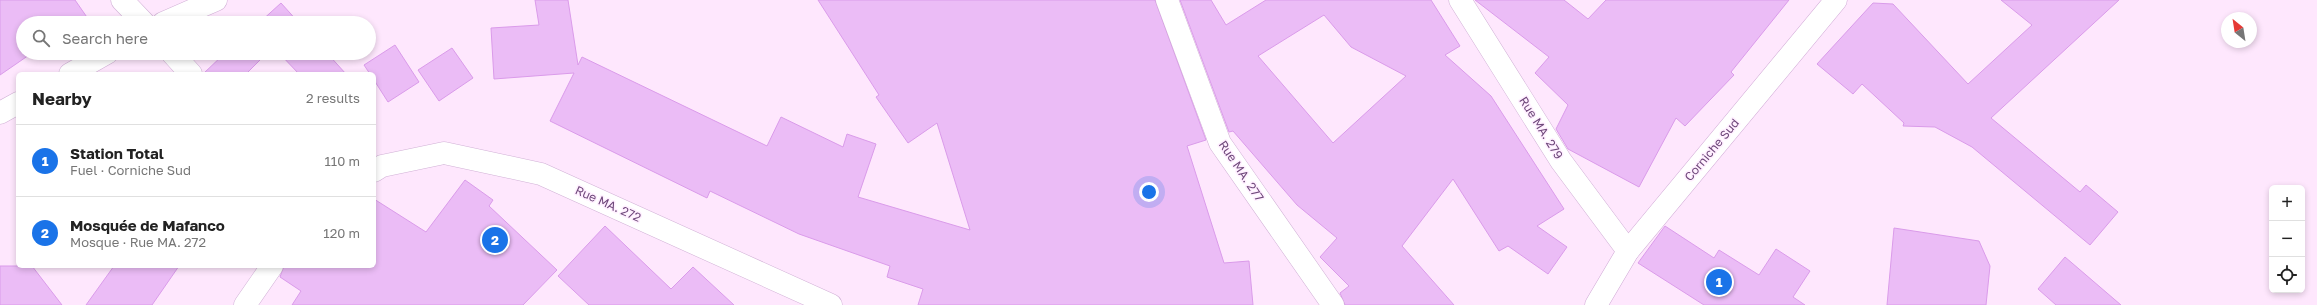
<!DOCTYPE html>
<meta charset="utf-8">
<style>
:root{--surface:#fff;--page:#f6f6f6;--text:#222;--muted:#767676;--line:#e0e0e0;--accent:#1a73e8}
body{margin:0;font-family:"Golos Text",sans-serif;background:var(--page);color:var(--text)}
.controls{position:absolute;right:12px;bottom:12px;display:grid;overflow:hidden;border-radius:6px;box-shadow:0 2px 6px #0003}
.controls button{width:36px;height:36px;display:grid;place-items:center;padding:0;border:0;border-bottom:1px solid var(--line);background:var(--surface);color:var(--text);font:20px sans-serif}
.compass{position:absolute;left:2221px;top:12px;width:36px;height:36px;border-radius:50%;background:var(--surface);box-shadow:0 2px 6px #0003;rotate:330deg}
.you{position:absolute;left:1149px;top:192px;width:14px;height:14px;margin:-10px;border:3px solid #fff;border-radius:50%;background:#1a73e8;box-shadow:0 0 0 6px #1a73e833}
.badge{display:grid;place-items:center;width:26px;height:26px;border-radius:50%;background:var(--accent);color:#fff;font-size:13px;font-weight:700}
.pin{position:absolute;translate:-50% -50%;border:2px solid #fff;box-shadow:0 1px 4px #0006}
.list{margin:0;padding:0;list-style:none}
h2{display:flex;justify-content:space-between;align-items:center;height:52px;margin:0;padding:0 16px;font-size:17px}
h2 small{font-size:13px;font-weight:400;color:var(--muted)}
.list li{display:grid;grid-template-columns:26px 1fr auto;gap:12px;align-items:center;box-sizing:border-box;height:72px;padding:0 16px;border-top:1px solid var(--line)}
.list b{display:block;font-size:15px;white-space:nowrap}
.list p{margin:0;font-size:13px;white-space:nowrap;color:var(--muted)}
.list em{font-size:13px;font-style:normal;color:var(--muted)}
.icon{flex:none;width:22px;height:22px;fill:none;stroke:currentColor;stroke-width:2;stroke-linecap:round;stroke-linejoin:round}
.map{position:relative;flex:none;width:2317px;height:305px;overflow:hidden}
.search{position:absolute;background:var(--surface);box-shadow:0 2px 6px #0003;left:16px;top:16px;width:360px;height:44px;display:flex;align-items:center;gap:10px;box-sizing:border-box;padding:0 14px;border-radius:22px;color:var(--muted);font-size:15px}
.panel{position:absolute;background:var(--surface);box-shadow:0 2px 6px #0003;left:16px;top:72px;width:360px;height:196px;border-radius:6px}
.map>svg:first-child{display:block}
.building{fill:#ebbcf6;stroke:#da9bea;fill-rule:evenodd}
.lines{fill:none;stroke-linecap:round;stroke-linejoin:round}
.street-casing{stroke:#d1b1d6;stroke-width:23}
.secondary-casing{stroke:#cfa8d5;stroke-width:23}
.street{stroke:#fff;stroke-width:22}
.secondary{stroke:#fff;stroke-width:22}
.labels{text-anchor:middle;stroke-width:3;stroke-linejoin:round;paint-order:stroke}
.street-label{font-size:12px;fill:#6f487b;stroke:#ffefff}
</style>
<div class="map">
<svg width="2317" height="305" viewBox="0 0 2317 305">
<rect width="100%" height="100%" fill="#fee7fd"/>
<!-- building -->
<g class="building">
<path d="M0 0H75L91 23H23V53H32L0 75Z"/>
<path d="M535 0H568L578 65 582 57 767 146 781 117 843 147 847 134 876 144 858 197 970 230 937 123 908 143 876 97 879 95 818 0H1155L1206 140 1187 146 1224 263 1249 261 1253 305H918L923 289 887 277 890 266 799 234 710 191 707 198 550 121 574 73 494 79 491 28 539 25Z"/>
<path d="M1180 0H1211L1226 25 1266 0H1431L1460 46 1445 55 1491 96 1564 209 1537 226 1567 247 1548 274 1508 246 1499 251 1453 179 1402 246 1454 305H1345L1340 293 1349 286 1320 257 1337 238 1297 205 1233 131 1229 132ZM1324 15 1351 47 1406 76 1333 143 1258 56Z"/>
<path d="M1475 0H1564L1588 19 1606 0H1789L1731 72 1734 75 1685 126 1676 118 1639 187 1568 149 1556 129 1568 105 1535 73 1549 57Z"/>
<path d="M2001 0H2119L1991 118 2080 192 2086 185 2118 212 2090 245 1972 147 1935 127 1903 126 1904 123 1862 84 1853 94 1817 64 1873 3 1893 4 1968 84 2032 25Z"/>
<path d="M281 3 299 23H259Z"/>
<path d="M395 45 419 82 388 102 374 80V74H370L364 65Z"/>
<path d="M452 48 473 78 439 101 418 70Z"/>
<path d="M225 53H267L246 74H203Z"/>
<path d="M279 53H327L346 74H299Z"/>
<path d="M465 180 493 200 489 206 557 270 523 305H292L301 291 280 277 284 266H374V199L426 232Z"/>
<path d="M605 226 671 289 693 267 734 305H589L558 276Z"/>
<path d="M1665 226 1714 258 1719 250 1759 275 1776 249 1810 271 1793 297 1805 305H1704L1638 263Z"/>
<path d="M1894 228 1979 241 1990 266 1986 305H1887Z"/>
<path d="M2065 257 2121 305H2056L2038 289Z"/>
<path d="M0 266H32L62 305H0Z"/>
<path d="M114 266H179L152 305H86Z"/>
</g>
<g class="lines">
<!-- street casing -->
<g class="street-casing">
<g id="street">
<path d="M122 0 144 23"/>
<path d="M1167 0 1220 143 1333 305"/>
<path d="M1460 0 1561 161 1628 251"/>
<path d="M163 23 216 0"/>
<path d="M172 53 191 74"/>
<path d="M70 74 107 53"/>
<path d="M0 113 18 103"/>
<path d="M374 171 382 166 444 153 541 174 831 305"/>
<path d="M245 305 272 266"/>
</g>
</g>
<!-- secondary casing -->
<g class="secondary-casing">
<path id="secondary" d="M1596 305 1628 251 1836 0"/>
</g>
<!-- street -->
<use href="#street" class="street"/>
<!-- secondary -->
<use href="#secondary" class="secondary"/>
</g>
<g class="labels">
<!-- street labels -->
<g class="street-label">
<text transform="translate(1541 128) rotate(58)" y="4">Rue MA. 279</text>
<text transform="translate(1712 150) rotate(-50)" y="4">Corniche Sud</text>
<text transform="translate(1241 171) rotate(56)" y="4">Rue MA. 277</text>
<text transform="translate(608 204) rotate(24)" y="4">Rue MA. 272</text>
</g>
</g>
</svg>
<div class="controls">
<button>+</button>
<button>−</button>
<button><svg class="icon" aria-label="locate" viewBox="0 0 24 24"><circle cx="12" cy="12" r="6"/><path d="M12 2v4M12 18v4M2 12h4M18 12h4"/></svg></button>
</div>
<svg class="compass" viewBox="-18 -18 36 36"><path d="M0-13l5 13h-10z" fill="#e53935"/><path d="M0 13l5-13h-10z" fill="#767676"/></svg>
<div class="you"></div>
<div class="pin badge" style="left:1719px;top:282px">1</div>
<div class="pin badge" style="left:495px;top:240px">2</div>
<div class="search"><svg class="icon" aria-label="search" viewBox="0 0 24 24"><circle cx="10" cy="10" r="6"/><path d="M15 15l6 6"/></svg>Search here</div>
<section class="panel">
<h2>Nearby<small>2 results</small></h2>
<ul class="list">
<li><span class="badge">1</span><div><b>Station Total</b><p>Fuel · Corniche Sud</p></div><em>110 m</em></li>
<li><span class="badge">2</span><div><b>Mosquée de Mafanco</b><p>Mosque · Rue MA. 272</p></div><em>120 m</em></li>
</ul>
</section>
</div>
